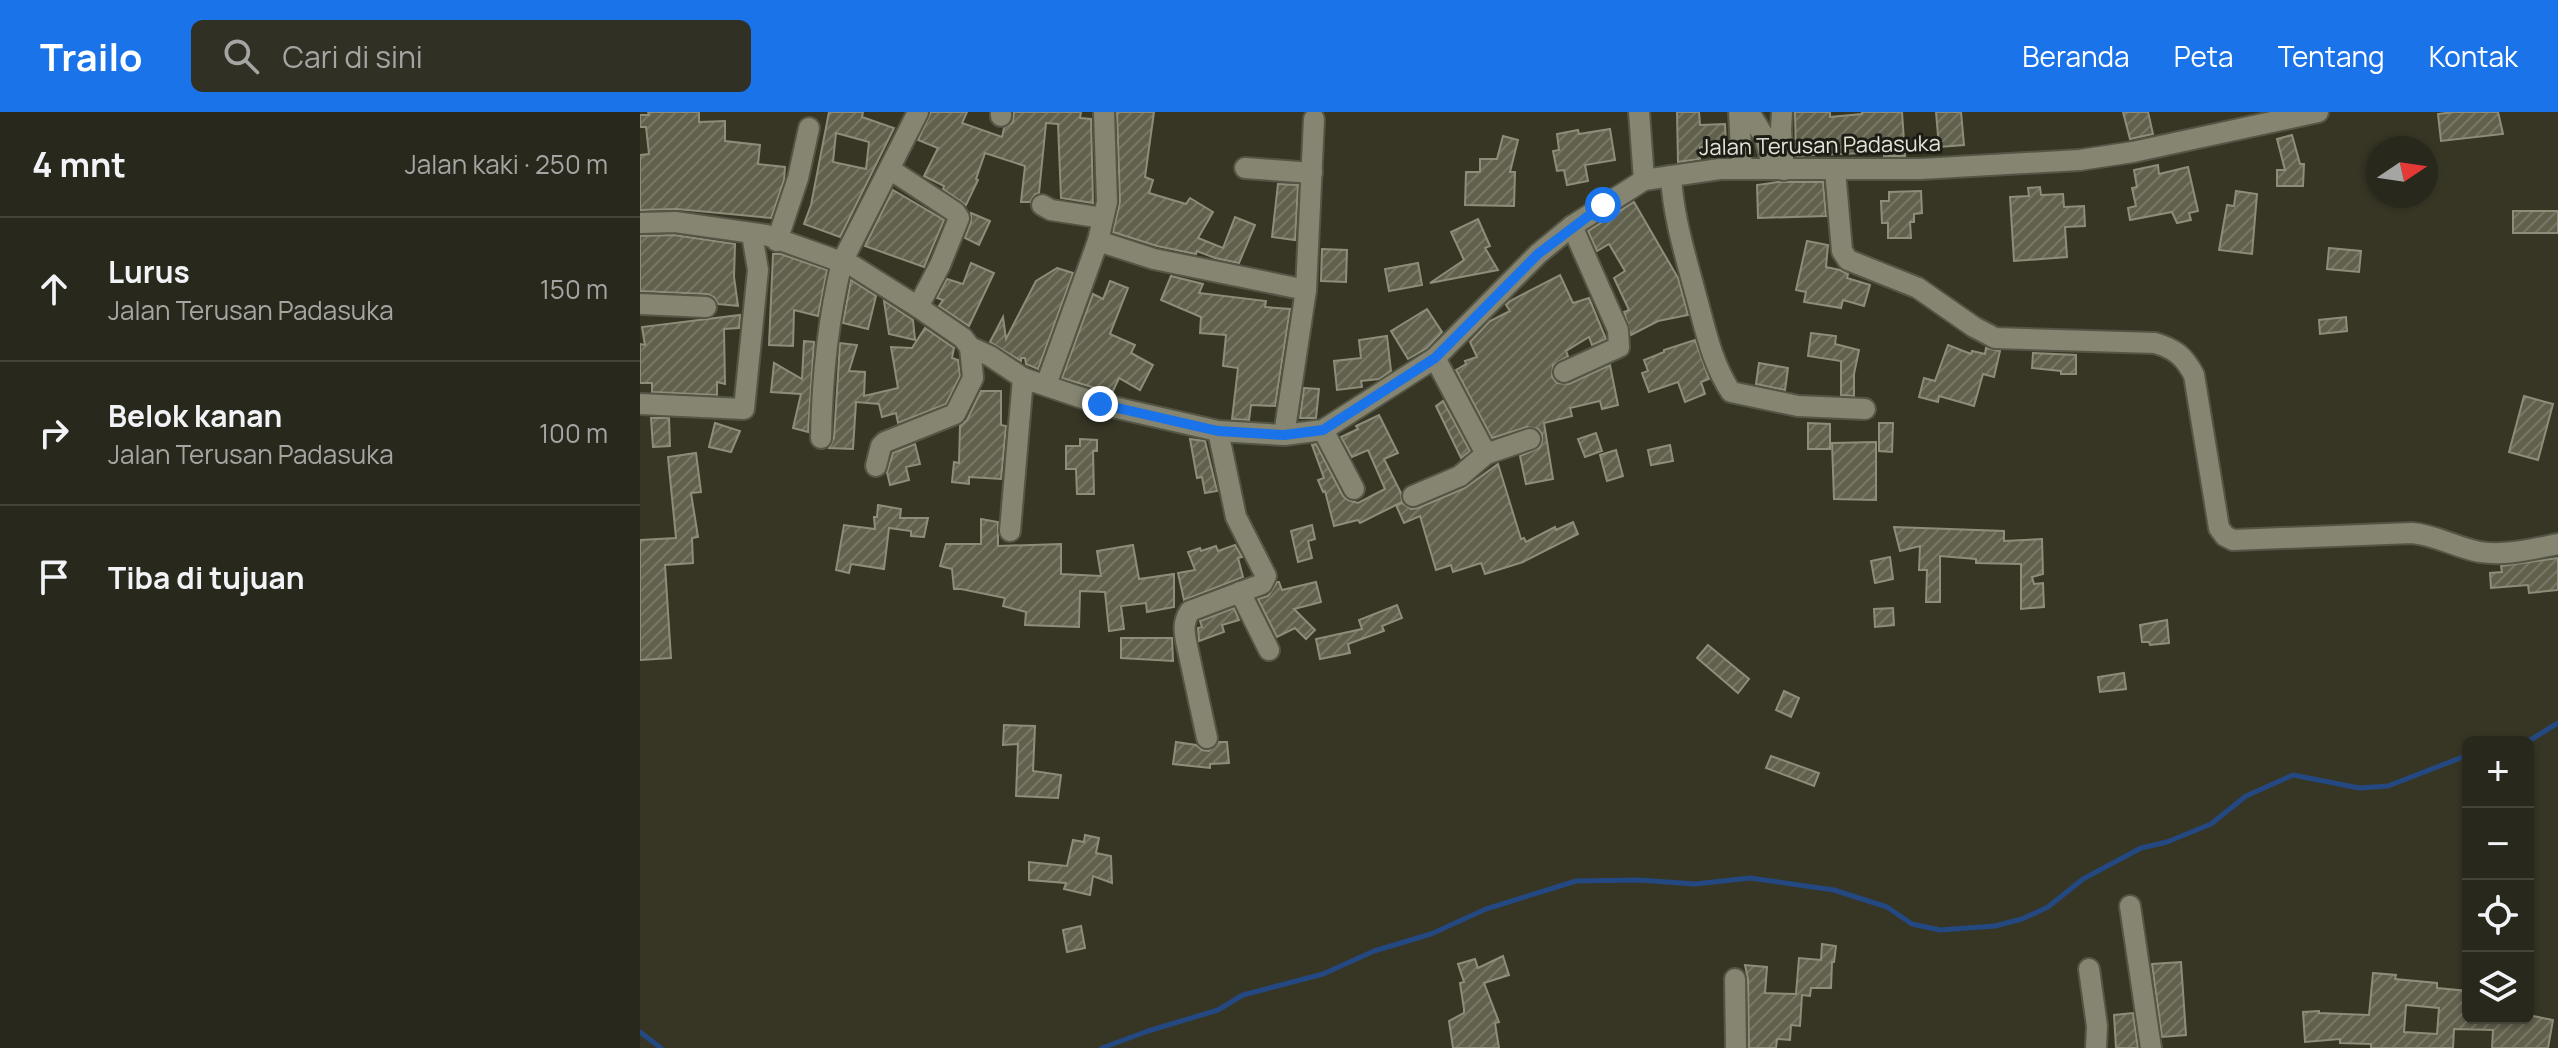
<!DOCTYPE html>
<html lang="id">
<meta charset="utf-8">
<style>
:root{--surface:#29281c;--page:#313025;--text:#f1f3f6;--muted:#a5a6a3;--line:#45443b;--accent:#1a73e8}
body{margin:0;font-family:Manrope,sans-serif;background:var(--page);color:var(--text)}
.controls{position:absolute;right:24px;bottom:24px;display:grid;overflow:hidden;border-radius:12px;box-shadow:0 2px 6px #0004}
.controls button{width:72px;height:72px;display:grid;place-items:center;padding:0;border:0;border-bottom:2px solid var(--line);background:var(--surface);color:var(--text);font:40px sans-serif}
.compass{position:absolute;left:1726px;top:24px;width:72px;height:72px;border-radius:50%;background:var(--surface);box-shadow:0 2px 6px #0004;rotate:77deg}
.stop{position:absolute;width:24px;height:24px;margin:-18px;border:6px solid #1a73e8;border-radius:50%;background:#fff}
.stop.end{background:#1a73e8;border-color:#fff;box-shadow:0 2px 8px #0008}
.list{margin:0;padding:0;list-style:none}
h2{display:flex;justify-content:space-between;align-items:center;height:104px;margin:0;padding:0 32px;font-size:34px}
h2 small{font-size:26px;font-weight:400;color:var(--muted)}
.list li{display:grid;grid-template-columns:52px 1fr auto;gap:24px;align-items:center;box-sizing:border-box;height:144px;padding:0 32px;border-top:2px solid var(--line)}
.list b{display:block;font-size:30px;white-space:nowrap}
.list p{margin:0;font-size:26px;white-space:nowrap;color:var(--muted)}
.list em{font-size:26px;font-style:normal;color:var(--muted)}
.icon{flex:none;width:44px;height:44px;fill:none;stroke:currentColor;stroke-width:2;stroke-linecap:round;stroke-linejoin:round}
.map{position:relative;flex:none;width:1918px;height:936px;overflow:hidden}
header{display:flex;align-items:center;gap:48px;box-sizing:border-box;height:112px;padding:0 40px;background:var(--accent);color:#fff}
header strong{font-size:38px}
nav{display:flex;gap:44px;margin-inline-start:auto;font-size:28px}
.search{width:560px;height:72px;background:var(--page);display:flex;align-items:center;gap:20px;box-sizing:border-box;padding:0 28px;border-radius:12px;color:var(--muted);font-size:30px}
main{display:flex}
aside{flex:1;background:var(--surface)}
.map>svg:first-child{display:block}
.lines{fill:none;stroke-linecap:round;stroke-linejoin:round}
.stream{stroke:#244882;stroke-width:5}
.building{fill:url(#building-hatch);stroke:#8e8d79;stroke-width:2;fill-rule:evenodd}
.minor-casing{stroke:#555546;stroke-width:24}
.minor{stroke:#858571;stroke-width:20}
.route{stroke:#1a73e8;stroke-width:10}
.labels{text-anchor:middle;stroke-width:6;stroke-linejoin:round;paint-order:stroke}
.street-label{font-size:22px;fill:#e4e4d9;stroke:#1d1d15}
</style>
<header>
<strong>Trailo</strong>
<div class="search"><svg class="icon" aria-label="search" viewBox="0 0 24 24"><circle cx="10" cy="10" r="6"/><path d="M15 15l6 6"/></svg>Cari di sini</div>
<nav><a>Beranda</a><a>Peta</a><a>Tentang</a><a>Kontak</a></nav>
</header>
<main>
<aside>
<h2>4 mnt<small>Jalan kaki · 250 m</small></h2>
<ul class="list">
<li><svg class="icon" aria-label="ahead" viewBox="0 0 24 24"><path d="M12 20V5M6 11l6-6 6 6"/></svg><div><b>Lurus</b><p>Jalan Terusan Padasuka</p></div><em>150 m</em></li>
<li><svg class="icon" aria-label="right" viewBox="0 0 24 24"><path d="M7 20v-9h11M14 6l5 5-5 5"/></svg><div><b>Belok kanan</b><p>Jalan Terusan Padasuka</p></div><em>100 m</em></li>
<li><svg class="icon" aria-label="arrive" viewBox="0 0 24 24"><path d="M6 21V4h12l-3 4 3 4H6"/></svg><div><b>Tiba di tujuan</b></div></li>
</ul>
</aside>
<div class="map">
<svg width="1918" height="936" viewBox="0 0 1918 936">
<defs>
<pattern id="building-hatch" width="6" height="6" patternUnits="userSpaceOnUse" patternTransform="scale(2)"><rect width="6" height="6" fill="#61604d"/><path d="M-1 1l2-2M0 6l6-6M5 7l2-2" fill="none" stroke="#787766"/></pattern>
</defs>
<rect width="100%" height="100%" fill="#373625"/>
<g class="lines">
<!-- stream -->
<g class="stream">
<path d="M1887 630 1918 611"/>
<path d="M0 920 21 936"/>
<path d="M462 936 508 919 578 898 603 883 683 862 734 839 791 822 846 797 936 769 999 768 1055 772 1110 766 1194 778 1247 795 1272 812 1300 818 1355 814 1382 807 1408 795 1443 767 1501 736 1527 730 1571 712 1606 684 1653 663 1719 676 1748 674 1828 643"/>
</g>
</g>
<!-- building -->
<g class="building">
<path d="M8 0H59V10L85 9V29L120 33 118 52 145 55 144 68 131 106 37 97 0 98V43L9 42 6 15H0V3H9Z"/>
<path d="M189 0H223L222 5 254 16 200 125 164 112 171 93ZM196 21 229 30 226 57 193 50Z"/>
<path d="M291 0H327L322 11 362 25 364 16 373 10 374 0H441L440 6 451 7 453 91 421 86 418 12 406 11 399 81 395 82 390 90H381L385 54 345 41 336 67 338 68 326 93 303 77 304 74 284 64 298 36 278 28Z"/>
<path d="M477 0H514L505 65 513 68 509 81 546 92 550 86 573 100 558 126 583 136 595 105 615 113 599 151 575 146 557 139 556 142 517 134 473 120 480 90Z"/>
<path d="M1037 0H1059L1060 13 1085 12 1086 35H1060V47L1038 50Z"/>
<path d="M1155 0H1190V5L1222 2V0H1262L1265 44H1244V40L1156 44Z"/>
<path d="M1296 0H1321L1324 33 1299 35Z"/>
<path d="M1483 0H1508L1513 22 1490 27Z"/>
<path d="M1814 0H1858L1863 22 1801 29 1798 2Z"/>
<path d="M970 17 975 48 945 53 948 69 927 73 924 58 917 59 913 39 919 38 917 22 938 18 939 22Z"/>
<path d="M1652 23 1660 52H1664L1663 74H1637V58H1645L1637 27Z"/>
<path d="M863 24 878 28 870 60H875L874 94 825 93 826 60H840V47H857Z"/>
<path d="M1518 53 1519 62 1548 55 1558 99 1549 101 1551 108 1537 111 1532 100 1490 108 1488 96 1496 94 1492 76 1497 75 1494 58Z"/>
<path d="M1138 70H1183L1186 104 1118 106 1117 73Z"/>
<path d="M638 72 658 73 655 128 632 125Z"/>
<path d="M1400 75 1401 83 1423 82 1424 95 1444 94 1445 114 1425 115 1427 145 1374 149 1370 85 1389 84 1388 76Z"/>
<path d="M253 78 304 108 284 155 225 134Z"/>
<path d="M1281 79 1282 101 1274 102V110H1270L1271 126H1248V111H1242L1241 89H1249V80Z"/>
<path d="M1596 79 1617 82 1612 142 1579 138 1587 93 1594 94Z"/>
<path d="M994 90 1038 166 1048 203 1018 209 991 223 984 200 989 198 974 166 985 159 969 132 957 139 948 119Z"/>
<rect x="1873" y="99" width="45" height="22"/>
<path d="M331 101 350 109 339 133 325 126 331 110Z"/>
<path d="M838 107 850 134 845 136 858 158 790 171 824 148 811 120Z"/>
<path d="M34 123 95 132 94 165 98 194 78 192 74 185 67 182 0 179V124Z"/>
<path d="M1167 129 1188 133 1186 155 1200 158 1208 162 1207 166 1230 173 1224 194 1203 188 1201 196 1164 190 1166 180 1156 178Z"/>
<path d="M1689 136 1721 139 1719 160 1687 157Z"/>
<path d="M682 137 707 138 706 170 681 169Z"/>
<path d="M133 142H141L187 158 178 204 154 198 153 234 129 233Z"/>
<path d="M331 151 354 161 329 214 299 194 303 188 297 186 307 167 323 172Z"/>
<path d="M778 151 782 173 749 179 745 157Z"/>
<path d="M417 156 433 161 398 257 386 252 385 246H381V249L350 230 363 205 366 227 396 169Z"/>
<path d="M920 163 933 191 949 186 966 227 952 233 949 225 926 239 928 244 913 253 912 265 917 271 929 272 970 253 978 293 962 297 960 289 947 292 930 296 932 304 904 311 913 367 886 372 880 344 899 336 902 330V322L898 317 887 315 852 326 816 258 826 252 825 249 837 245 830 230 850 209 870 199 866 193 870 189Z"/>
<path d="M531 164 563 172 559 181 626 189 625 195 650 197 635 294 611 293 609 308 592 307 598 256 583 254 586 223 560 221 561 205 521 188Z"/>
<path d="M211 168 236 184 228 217 203 211Z"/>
<path d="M470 169 488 176 470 222 495 233 491 241 513 253 500 278 479 266 472 281 422 266 453 182 463 187Z"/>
<path d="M244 189 273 208 275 228 249 222Z"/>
<path d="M787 197 802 220 787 236 768 247 751 219Z"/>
<path d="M100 203 99 216 84 217 85 272 77 270V283L12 280V271H0V232L5 233 2 215Z"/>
<path d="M1706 205 1707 219 1680 222 1679 208Z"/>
<path d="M285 216 314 236 312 246 318 248 320 264 306 292 258 311 256 301 242 305 239 292 216 290 213 337 189 336 194 326 200 231 217 233 209 259 225 260 224 284 258 276 251 235 272 236Z"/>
<path d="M1171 221 1196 224 1195 232 1219 238 1214 262V284L1201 283V249L1168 244Z"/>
<path d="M747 224 751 259 739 267 721 269 722 275 697 278 694 249 721 246 719 228Z"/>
<path d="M1055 228 1069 267 1061 270 1065 282 1045 290 1038 270 1009 280 1002 261 1008 259 1004 248 1024 240V238Z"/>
<path d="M164 229 174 230 168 320 153 316 161 282 131 280 134 251 162 267Z"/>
<path d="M1308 233 1331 242 1332 239 1345 242 1346 236 1360 239 1354 265 1343 262 1334 294 1299 284 1298 290 1279 285 1284 266 1295 269Z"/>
<path d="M1393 241 1436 243V262H1421V259L1392 256Z"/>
<path d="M1119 251 1148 256 1145 278 1116 272Z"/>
<path d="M664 276 679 277 676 306H660Z"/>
<path d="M341 279H361V313L366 314 361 367 329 365V372L312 370 314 350 319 351 320 314 327 308Z"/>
<path d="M1884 284 1913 292 1898 348 1869 340Z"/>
<path d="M803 289 830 339 821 346 796 294Z"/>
<path d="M739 303 758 341 744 347 761 381 762 390 720 411 718 408 694 414 685 379 683 380 678 368 684 366 672 333 676 332 703 384 708 388 718 391 745 377 728 338 712 345 701 325 718 317 716 314Z"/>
<path d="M11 306H29L30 334 13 335Z"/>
<path d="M75 311 100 319 91 340 69 335Z"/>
<path d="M1168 311 1190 312V337H1168Z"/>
<path d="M1239 311H1253L1252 340 1239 339Z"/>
<path d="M956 321 962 339 945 345 938 327Z"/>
<path d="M440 327 457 328V339H453L454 382H437L436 357H426V334H440Z"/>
<path d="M550 327 565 329 577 379 565 381 562 365 557 366Z"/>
<path d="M1236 330V388L1194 387 1192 331Z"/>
<path d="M275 332 280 352 266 355 269 368 250 373 247 360 253 341Z"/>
<path d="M1030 333 1033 349 1011 353 1008 338Z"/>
<path d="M976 338 983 364 967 369 960 343Z"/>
<path d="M56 341 61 380 51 381 58 425 52 426 53 451 25 453 31 546 0 548V428L36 426 28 345Z"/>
<path d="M858 352 881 427 884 426 886 430 915 415 916 418 933 410 938 422 883 450 845 462 841 451 813 460 811 453 796 458 780 404 764 411 756 393 762 391 771 397 778 396 825 376Z"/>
<path d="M238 393 261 397 260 406H288L284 425 271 424V419L249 416 244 457 211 452 209 461 196 458 204 413 235 417 234 405H237Z"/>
<path d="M341 407 358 410V434L421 432V462L461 464 457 439 493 433 499 467 534 462V495L507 500 506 491 481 494 484 517 469 519 465 480 440 479 439 515 385 513 386 500 363 494 365 486 321 477H314L312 457 300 454 306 432H341Z"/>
<path d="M672 413 675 427 668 429 672 446 658 450 651 419Z"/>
<path d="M1254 415 1364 419V429L1402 427 1403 462 1392 465 1394 472 1403 471 1404 495 1381 497V452L1336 451V447L1300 444V490H1286L1287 458H1279L1280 434 1260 439Z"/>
<path d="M595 433 602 445 598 446 603 465 544 488 538 461 555 458 548 440 560 436 561 439 576 434 578 439Z"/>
<path d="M1250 445 1253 467 1235 471 1231 449Z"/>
<path d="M1918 446V478L1889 481 1888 473 1851 476 1850 461 1862 460 1861 454Z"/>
<path d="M637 470H639L642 478 676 470 681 490 654 497 675 518 666 527 655 516 637 525 618 487 628 484Z"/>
<path d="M757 493 762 506 742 514 744 519 708 532 710 541 680 547 676 527 722 517 719 508Z"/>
<path d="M594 496 599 508 582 513 584 520 559 529 558 516 562 515 560 509Z"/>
<path d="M1253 496 1254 513 1235 515 1234 497Z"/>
<path d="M1527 508 1529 531 1510 533 1509 530H1502L1500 513Z"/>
<path d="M481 526H532L533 549 481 546Z"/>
<path d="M1068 533 1109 567 1098 581 1057 546Z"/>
<path d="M1484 561 1486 577 1460 580 1458 565Z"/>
<path d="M1144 579 1159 586 1151 605 1136 598Z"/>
<path d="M364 613 395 614 393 659 421 663 418 686 376 684 378 632 363 633Z"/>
<path d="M536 630 556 633 562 638 569 639 579 630H587L589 651 570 652V656L533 652Z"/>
<path d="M1131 644 1179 661 1174 674 1126 656Z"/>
<path d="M445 723 459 726 456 741 471 744 472 771 453 764 450 783 424 777 426 771 389 768V750L427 754 433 728 444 730Z"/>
<path d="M441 814 445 836 427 840 423 818Z"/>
<path d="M1182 832 1196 834 1194 850H1192L1191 876H1171L1170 884 1162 883 1160 914 1151 913 1150 928 1137 927 1136 936H1109L1108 867 1105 853 1127 855 1125 881 1156 882 1159 846 1181 848Z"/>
<path d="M863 844 869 863 844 871 859 910 855 911 859 936H813L809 909 824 901V897L820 871 824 870 818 852 835 847 838 856Z"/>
<path d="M1541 850 1546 923 1522 925 1512 852Z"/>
<path d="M1733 861 1756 863 1755 867 1797 871V876L1828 879V906H1888V903L1913 908 1908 936H1852L1853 918 1814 917 1813 936H1731V932L1700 931V927L1665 930 1663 900 1679 899V901L1729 903ZM1766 893 1799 896 1797 922 1764 920Z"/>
<path d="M1493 901 1498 936H1476L1474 903Z"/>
</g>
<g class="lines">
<!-- minor casing -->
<g class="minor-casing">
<g id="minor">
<path d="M999 0 1004 68"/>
<path d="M1099 0 1102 57"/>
<path d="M1109 0 1125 26 1133 57"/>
<path d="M1142 0 1141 18 1144 58"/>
<path d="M361 4V0"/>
<path d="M605 56 672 61"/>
<path d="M251 58 315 100 319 106 300 153 278 195"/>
<path d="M1195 58 1202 139 1208 148 1278 176 1334 215 1355 226 1515 231C1535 237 1544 244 1554 263L1579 416 1585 424 1593 428 1772 421C1796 423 1817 436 1840 440 1866 444 1893 437 1918 432"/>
<path d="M1031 64C1033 104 1045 142 1055 180 1065 215 1071 250 1091 280L1158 294 1225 297"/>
<path d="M402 93 411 98 463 106"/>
<path d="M0 111 35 110 126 123 213 154 278 195 323 226 330 235 350 244 383 266 460 292 578 319 644 323 683 318 795 246 898 142 932 114 1004 68 1080 57H1280L1440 48 1493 40 1678 0"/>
<path d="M137 129 158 66 169 16"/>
<path d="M458 129 514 147 666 178"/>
<path d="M0 192 66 195"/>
<path d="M924 260 979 235 978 218 932 114"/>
<path d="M406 273 458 129 467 90 464 0"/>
<path d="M0 292 104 297 118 158 112 122"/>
<path d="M683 318 714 377"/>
<path d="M644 323 666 178 674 7"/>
<path d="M181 326C182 267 188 207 202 150L278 0"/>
<path d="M846 342 890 327"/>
<path d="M236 354 241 334 245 330 315 302 333 266 330 235"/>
<path d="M773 384 820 364 846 342 795 246"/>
<path d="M370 419 383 266"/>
<path d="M600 480 629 538"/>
<path d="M567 626 546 529C544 517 543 510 550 499L622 472 626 464 596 405 578 319"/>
<path d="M1490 794 1511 936"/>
<path d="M1449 857 1457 914 1456 936"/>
<path d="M1095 867 1096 936"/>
</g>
</g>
<!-- minor -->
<use href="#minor" class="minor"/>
</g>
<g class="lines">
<!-- route -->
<path class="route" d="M460 292 578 319 644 323 683 318 795 246 898 142 963 93"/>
</g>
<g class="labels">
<!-- street labels -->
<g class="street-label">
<text transform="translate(1180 33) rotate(-1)" y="8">Jalan Terusan Padasuka</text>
</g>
</g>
</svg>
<div class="controls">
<button>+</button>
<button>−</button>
<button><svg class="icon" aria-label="locate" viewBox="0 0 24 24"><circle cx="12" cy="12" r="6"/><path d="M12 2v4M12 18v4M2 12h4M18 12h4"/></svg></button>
<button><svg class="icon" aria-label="layers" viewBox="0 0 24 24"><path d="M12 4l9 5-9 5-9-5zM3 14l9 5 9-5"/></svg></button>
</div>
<svg class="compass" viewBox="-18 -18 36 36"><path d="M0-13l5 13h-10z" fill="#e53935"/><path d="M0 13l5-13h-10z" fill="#a5a6a3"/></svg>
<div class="stop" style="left:963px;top:93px"></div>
<div class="stop end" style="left:460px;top:292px"></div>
</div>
</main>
